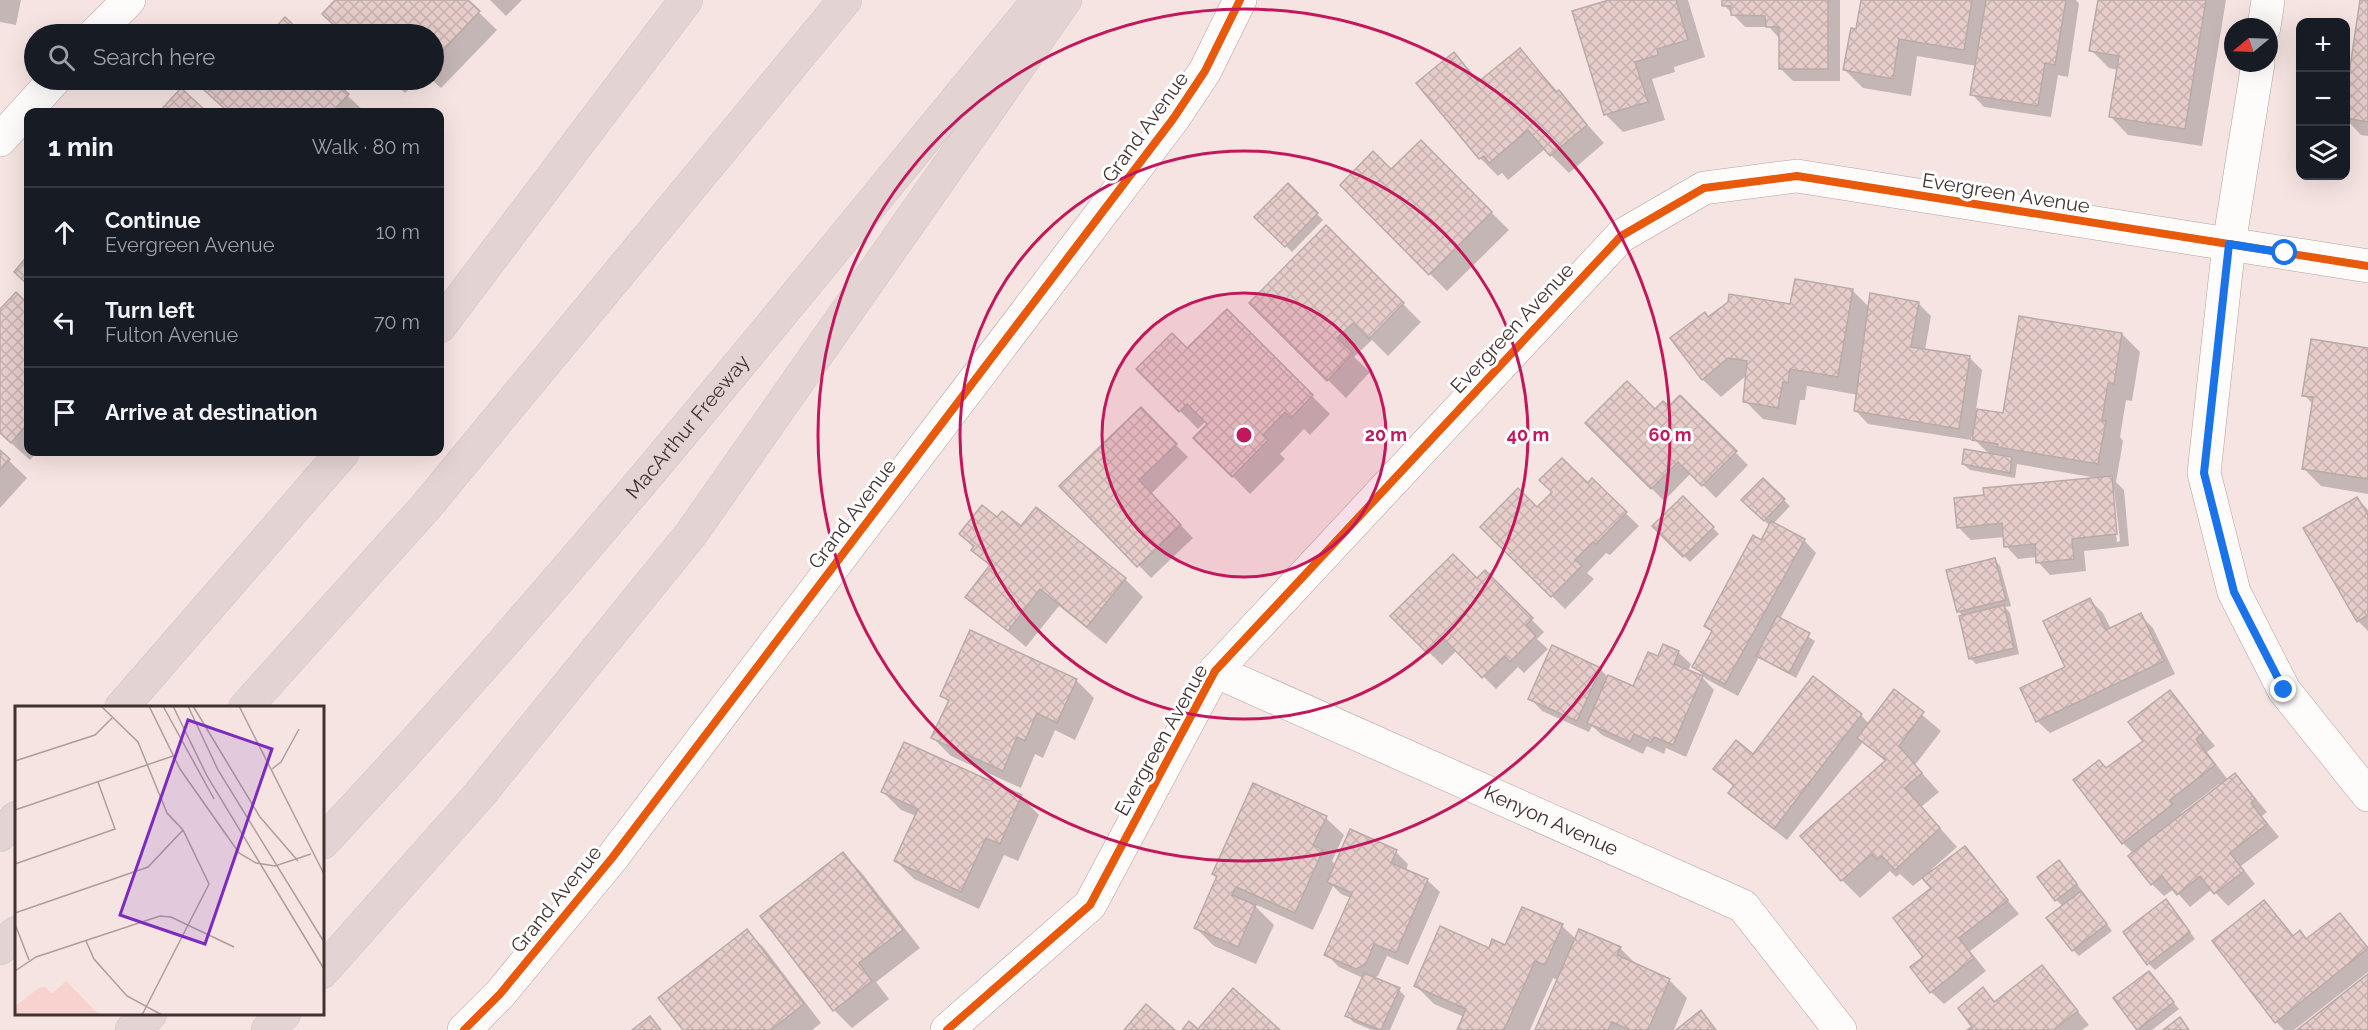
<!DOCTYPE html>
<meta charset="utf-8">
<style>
:root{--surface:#171b24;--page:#242831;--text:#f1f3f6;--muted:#9ea1a6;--line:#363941}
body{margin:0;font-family:Raleway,sans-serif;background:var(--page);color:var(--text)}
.controls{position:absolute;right:18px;top:18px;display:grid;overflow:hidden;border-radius:12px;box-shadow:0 6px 24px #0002}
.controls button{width:54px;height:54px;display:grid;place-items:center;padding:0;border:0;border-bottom:2px solid var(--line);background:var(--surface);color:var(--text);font:30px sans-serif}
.compass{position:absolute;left:2224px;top:18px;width:54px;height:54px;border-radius:50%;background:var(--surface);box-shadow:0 6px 24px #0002;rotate:251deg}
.stop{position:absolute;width:18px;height:18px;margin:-14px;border:4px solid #1a73e8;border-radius:50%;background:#fff}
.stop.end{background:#1a73e8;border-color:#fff;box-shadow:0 2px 6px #0008}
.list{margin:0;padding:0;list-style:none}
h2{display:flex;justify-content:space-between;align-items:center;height:78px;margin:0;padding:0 24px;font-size:26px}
h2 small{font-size:20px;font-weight:400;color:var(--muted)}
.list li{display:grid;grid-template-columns:39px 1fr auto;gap:18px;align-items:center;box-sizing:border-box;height:90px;padding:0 24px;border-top:2px solid var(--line)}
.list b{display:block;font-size:22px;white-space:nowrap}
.list p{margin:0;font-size:20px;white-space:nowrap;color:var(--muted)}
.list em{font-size:20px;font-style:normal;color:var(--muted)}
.icon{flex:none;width:33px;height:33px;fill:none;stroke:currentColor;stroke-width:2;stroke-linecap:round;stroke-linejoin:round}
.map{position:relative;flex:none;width:2368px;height:1030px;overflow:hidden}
.search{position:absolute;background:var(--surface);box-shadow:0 6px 24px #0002;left:24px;top:24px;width:420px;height:66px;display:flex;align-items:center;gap:15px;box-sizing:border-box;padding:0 21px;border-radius:33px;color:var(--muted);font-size:22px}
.panel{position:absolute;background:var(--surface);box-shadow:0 6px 24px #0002;left:24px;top:108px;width:420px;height:348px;border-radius:12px}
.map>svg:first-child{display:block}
.shadow{fill:#0003;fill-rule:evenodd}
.building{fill:url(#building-cross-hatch);stroke:#b9aaa9;stroke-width:1.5}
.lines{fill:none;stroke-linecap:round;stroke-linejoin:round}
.minor-casing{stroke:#b1a2a1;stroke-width:34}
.tertiary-casing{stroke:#b1a2a1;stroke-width:34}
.motorway-casing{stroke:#cec5c3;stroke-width:34}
.minor{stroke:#fefbfb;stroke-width:33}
.tertiary{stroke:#fefbfb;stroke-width:33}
.motorway{stroke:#e4d3d3;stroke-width:33}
.cycleway-casing{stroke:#fff;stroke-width:11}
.cycleway{stroke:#e8590c;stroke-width:8}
.route{stroke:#1a73e8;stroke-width:8}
.ring{fill:none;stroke:#c2185b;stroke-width:3}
.labels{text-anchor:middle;stroke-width:6;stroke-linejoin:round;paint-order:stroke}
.street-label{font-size:20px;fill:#413230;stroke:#fff}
.inset-road{fill:none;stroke:#ae9d9b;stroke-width:1.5}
.view{fill:#7b2cbf;fill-opacity:0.15;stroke:#7b2cbf;stroke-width:3}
.inset-edge{fill:none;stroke:#413230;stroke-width:3}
.centre{fill:#c2185b;stroke:#fff;stroke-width:3}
.ring-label{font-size:18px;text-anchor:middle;font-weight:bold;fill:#c2185b;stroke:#fff;stroke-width:6;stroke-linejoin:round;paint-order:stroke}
</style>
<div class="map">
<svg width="2368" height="1030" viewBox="0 0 2368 1030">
<defs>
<pattern id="building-cross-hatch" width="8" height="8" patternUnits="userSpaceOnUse" patternTransform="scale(1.5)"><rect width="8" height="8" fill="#e6cdca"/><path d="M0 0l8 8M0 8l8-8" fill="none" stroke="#c6b0ae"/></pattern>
</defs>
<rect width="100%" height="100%" fill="#f6e4e2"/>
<!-- shadow -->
<g class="shadow">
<path d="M0 0H21L16 25 0 22Z"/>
<path d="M337 0H466L497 30 441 88 432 80 434 34H345L324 14Z"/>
<path d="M490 0H522L506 16Z"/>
<path d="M1614 0H1688L1705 57 1674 67 1675 72 1652 79 1665 120 1623 132 1605 114Z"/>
<path d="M1724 0H1840V81H1793L1780 68V39L1769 27H1745L1724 5Z"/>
<path d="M1862 0H2076L2079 4 2068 77 2058 75 2051 117 1984 107 1972 94 1977 66 1917 56 1911 96 1863 88 1845 70 1857 30Z"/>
<path d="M2099 0H2226L2202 146 2128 135 2111 117 2118 70 2109 68 2091 50Z"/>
<path d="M2362 0H2368V136L2361 135 2346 119V104Z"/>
<path d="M1520 50 1604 143 1569 173 1545 149 1508 180 1502 173 1498 176 1480 158 1454 54 1480 82Z"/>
<path d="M212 80H341L336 85 365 112H228L204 88Z"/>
<path d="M391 80H418L405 93Z"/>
<path d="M181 91 205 112H161Z"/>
<path d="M1421 142 1509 230 1447 291 1342 185 1392 171Z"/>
<path d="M1288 185 1323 220 1292 252 1257 217Z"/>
<path d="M1326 227 1421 322 1388 356 1372 340 1354 357 1370 372 1346 398 1251 303Z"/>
<path d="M1852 290 1869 307 1918 303 1931 316 1925 350 1970 358 1982 370 1976 410 2005 415 2122 334 2140 352 2132 401 2126 400 2120 437 2123 441 2116 482 2124 490 2129 546 2084 551 2086 571 2050 575 2038 562 2037 557 2018 559 2006 546 2005 537 1971 540 1959 528 2097 478 2017 464 2015 478 1970 470 1963 464 1990 455 1971 436V440L1868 424 1856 411 1859 395 1807 386 1805 400H1800L1796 425 1763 419 1745 401 1747 375 1721 397 1703 380 1673 338 1709 318 1792 305ZM2111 489H2114L2120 541 2117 542Z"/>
<path d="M16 294 28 306V452H37L30 460 0 433V312Z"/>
<path d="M1227 311 1330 414 1310 435 1304 429 1280 454 1285 459 1250 494 1195 438 1209 424 1206 421 1198 429 1138 369 1187 351Z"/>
<path d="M2368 349V494L2321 486 2303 468 2313 404 2304 395Z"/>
<path d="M1680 397 1748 465 1716 498 1691 473 1664 501 1587 423 1669 408Z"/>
<path d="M1141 410 1188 457 1151 494 1193 538 1151 578 1062 486Z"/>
<path d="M0 452 27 478 0 508Z"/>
<path d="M1763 480 1790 506 1773 524 1804 540 1816 553 1780 619 1815 641 1796 678 1759 657 1738 696 1706 679 1694 666 1713 632 1706 625 1770 526 1743 500Z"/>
<path d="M1592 481 1639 526 1610 555 1606 553 1587 573 1594 579 1565 609 1482 527 1537 509 1588 485Z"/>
<path d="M1683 498 1719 534 1690 562 1654 526Z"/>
<path d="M2357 498 2368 510V631L2358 621Z"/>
<path d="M1036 509 1125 579 1143 597 1106 644 1059 606 1026 647 967 597 990 567 961 534 997 519 1021 528Z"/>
<path d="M1994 559 2000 566 2011 606 2005 607 2010 613 2019 654 1976 664 1970 658 1963 616 1958 611Z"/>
<path d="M1485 572 1544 632 1537 639 1548 649 1524 673 1518 667 1496 689 1457 650 1442 665 1392 616 1477 580Z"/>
<path d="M2090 600 2103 613 2111 629 2140 615 2153 628 2175 674 2050 733 2037 721 2067 668Z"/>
<path d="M1678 652 1691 664 1688 671 1702 677 1714 690 1686 757 1666 748 1664 754 1647 746 1643 754 1602 735 1592 726 1589 732 1542 711 1530 698 1600 669 1609 678 1634 688 1659 658Z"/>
<path d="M1076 680 1094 698 1075 740 1055 730 1043 758 1035 754 1021 788 951 756 933 738 949 703 942 695Z"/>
<path d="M1894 691 1941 731 1915 765 1939 792 1921 807 1957 847 1932 869 1934 871 1964 848 2019 914 1970 951 1986 971 1944 1004 1931 992 1925 958 1933 889 1924 877 1913 886 1900 874 1896 877 1890 871 1860 898 1842 880 1886 762 1863 742 1787 840 1743 806 1730 793 1734 787 1715 769 1861 715 1869 724Z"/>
<path d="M2170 692 2215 746 2207 752 2228 780 2235 775 2247 788 2267 812 2262 816 2279 837 2241 866 2255 884 2228 906 2212 889 2190 907 2174 889 2164 896 2152 884 2134 854 2123 843 2107 770 2145 741ZM2219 784 2220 786 2183 815 2181 813Z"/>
<path d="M883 792 1021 797 1039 815 1018 861 1004 855 979 909 914 879 896 861 916 816 901 810Z"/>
<path d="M1326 818 1344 835 1332 861 1336 865 1396 852 1408 864 1406 871 1427 880 1440 892 1408 965 1387 956 1378 976 1373 978 1399 990 1405 996 1390 1030H1372L1353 1022 1347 1015 1363 978 1339 967 1326 954 1351 898 1341 894 1333 886 1313 930 1252 903 1274 925 1256 964 1214 946 1196 928 1218 879 1213 874Z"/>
<path d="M843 854 861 872 920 948 876 982 889 999 852 1028 834 1010Z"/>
<path d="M2065 868 2112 931 2079 956 2073 950 2063 906 2056 900Z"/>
<path d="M2264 902 2294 937 2300 932 2307 940 2340 915 2368 947V972L2294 1030H2284L2276 1022Z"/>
<path d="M2171 907 2195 939 2155 970 2149 964Z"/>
<path d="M1562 926 1576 939 1620 948 1638 966 1669 980 1687 998 1674 1030H1537L1558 980 1553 978 1530 1030H1459L1464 1017 1434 1004 1416 986 1490 950 1506 947Z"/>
<path d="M747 931 764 948 821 1023 812 1030H685Z"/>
<path d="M2042 967 2089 1025 2082 1030H1970L1974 1027 1983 989 1996 1002Z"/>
<path d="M2149 973 2179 1009 2152 1030H2139L2115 999Z"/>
</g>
<!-- building -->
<g class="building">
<path d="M335 0H468L480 11 434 60V34H343L322 14Z"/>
<path d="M1609 0H1676L1688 40 1657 49 1658 55 1635 62 1648 102 1604 115 1572 11Z"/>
<path d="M1722 0H1828V69H1779V27H1766L1765 16 1731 15V6H1722Z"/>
<path d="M1861 0H1972L1964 50 1899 39 1893 79 1843 70 1851 28 1856 29Z"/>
<path d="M1986 0H2066L2055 65 2045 63 2038 106 1970 95Z"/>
<path d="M2098 0H2206L2185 129 2109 117 2119 56 2089 51Z"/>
<path d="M2360 0H2368V122L2346 118V94Z"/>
<path d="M285 17 303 34H269Z"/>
<path d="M1520 48 1556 92 1559 90 1587 125 1550 156 1528 130 1489 163 1484 156 1479 159 1416 83 1454 52 1478 82Z"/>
<path d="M210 80H332L349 94 332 112H228L202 88Z"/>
<path d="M181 88 207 112H159Z"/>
<path d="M1421 140 1492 212 1429 275 1340 185 1373 151 1391 169Z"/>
<path d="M1288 183 1318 213 1285 247 1254 217Z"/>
<path d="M1326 225 1404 303 1369 339 1353 323 1337 338 1353 353 1327 381 1249 303Z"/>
<path d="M28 255V285L14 272Z"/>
<path d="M1795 279 1853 289 1838 377 1790 369 1788 383 1783 382 1778 408 1743 402 1747 361 1728 358 1702 380 1670 338 1705 312 1708 317 1728 302 1729 294 1790 304Z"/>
<path d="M16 292 28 304V423L11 443 0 433V309Z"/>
<path d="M1870 293 1919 302 1911 347 1970 356 1959 429 1854 411Z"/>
<path d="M1227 309 1313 395 1291 418 1285 412 1263 435 1268 440 1232 477 1193 438 1207 424 1187 404 1179 412 1136 369 1172 333 1187 348Z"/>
<path d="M2019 316 2122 333 2114 384 2108 383 2102 421H2106L2098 464 1997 447 1998 444 1972 440 1977 409 2003 413Z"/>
<path d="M2311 339 2368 348V479L2302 469 2313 397 2302 396Z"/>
<path d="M1627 381 1655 409 1663 401 1669 406 1680 395 1737 451 1702 486 1678 462 1651 489 1585 423Z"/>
<path d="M1141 407 1177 444 1139 480 1181 525 1137 567 1059 486Z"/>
<path d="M1964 449 2012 457 2010 473 1962 464Z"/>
<path d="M0 450 10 459 0 470Z"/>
<path d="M1562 458 1588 483 1592 478 1627 512 1596 544 1593 542 1575 560 1582 566 1551 597 1480 527 1518 488 1537 507 1552 492 1539 480Z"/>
<path d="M2112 476 2117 534 2072 539 2074 559 2036 563 2035 544 2004 547 2002 523 1957 528 1954 498 1984 495 1983 488Z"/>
<path d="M1763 478 1785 499 1764 521 1741 500Z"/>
<path d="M1683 496 1714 527 1683 557 1652 526Z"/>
<path d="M2357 497 2368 515V615L2357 622 2303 528Z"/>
<path d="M982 505 997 517 1002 511 1021 526 1036 507 1126 578 1087 627 1040 589 1008 631 965 597 990 565 971 550 974 546 959 534Z"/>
<path d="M1771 521 1805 539 1725 684 1692 667 1712 631 1704 626 1753 535 1761 540Z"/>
<path d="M1453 554 1477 578 1485 570 1533 618 1526 625 1536 636 1510 662 1505 656 1482 678 1444 639 1428 654 1390 616Z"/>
<path d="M1995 558 2006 600 1957 612 1946 570Z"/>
<path d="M2090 598 2106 630 2141 613 2164 661 2036 722 2020 688 2065 667 2043 621Z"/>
<path d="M2004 605 2014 648 1969 659 1959 616Z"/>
<path d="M1777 616 1810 633 1789 673 1756 656Z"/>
<path d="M970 630 1077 679 1057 723 1037 713 1025 741 1017 737 1003 771 931 738 949 700 940 696Z"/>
<path d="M1663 644 1679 651 1674 664 1703 676 1673 745 1654 737 1651 742 1634 734 1630 742 1587 723 1608 675 1633 686 1648 652 1658 656Z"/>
<path d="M1552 645 1601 668 1577 721 1528 699Z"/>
<path d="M1813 676 1862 714 1774 829 1728 793 1734 785 1713 769 1736 740 1753 754Z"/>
<path d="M1894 689 1924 712 1899 746 1922 773 1905 788 1940 828 1895 870 1882 856 1877 860 1872 854 1841 881 1800 836 1886 760 1857 738Z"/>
<path d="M2170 690 2203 733 2196 739 2215 765 2170 800 2173 804 2122 844 2073 780 2099 760 2106 768 2143 741 2128 722Z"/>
<path d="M904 742 1022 795 1000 844 986 838 961 892 894 861 918 809 881 792Z"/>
<path d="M2235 773 2255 799 2251 803 2267 824 2230 853 2244 871 2214 894 2200 876 2177 895 2162 876 2151 885 2128 856Z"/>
<path d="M1253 783 1327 816 1313 845 1323 850 1295 913 1236 887 1232 895 1256 905 1238 947 1194 928 1217 876 1212 874Z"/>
<path d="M1350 829 1397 850 1391 863 1428 879 1396 953 1374 944 1366 964 1356 969 1324 955 1352 893 1327 882Z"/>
<path d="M1965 846 2008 900 1959 938 1974 958 1930 993 1910 967 1923 957 1893 918 1931 888 1922 878Z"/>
<path d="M843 852 903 930 859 963 872 981 833 1011 760 916Z"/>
<path d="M2059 860 2077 884 2055 901 2037 877Z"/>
<path d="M2081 891 2107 924 2072 951 2046 918Z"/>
<path d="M2166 899 2190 932 2147 965 2123 932Z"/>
<path d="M2264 900 2293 936 2300 930 2306 939 2340 913 2368 948 2275 1023 2212 941Z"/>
<path d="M1522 907 1563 924 1545 965 1535 961 1504 1030H1457L1466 1009 1414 986 1440 926 1489 948 1492 939 1505 945Z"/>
<path d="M747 929 804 1004 771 1030H683L658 998Z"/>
<path d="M1579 929 1621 947 1617 955 1670 979 1648 1030H1630L1612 1022 1608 1030H1535Z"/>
<path d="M2042 965 2078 1011 2053 1030H1967L1972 1027 1958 1008 1983 987 1994 1002Z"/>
<path d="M2149 971 2174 1002 2137 1030 2113 998Z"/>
<path d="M1364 973 1400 988 1381 1030 1345 1016Z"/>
<path d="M2368 974V1030H2297Z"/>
<path d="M1233 988 1280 1030H1182L1189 1021 1198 1029Z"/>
<path d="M1146 1004 1175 1030H1124Z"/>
<path d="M1701 1010 1716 1030H1676Z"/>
<path d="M650 1016 661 1030H632Z"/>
<path d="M2180 1017 2189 1030H2163Z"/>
</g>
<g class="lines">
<!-- minor casing -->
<g class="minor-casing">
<g id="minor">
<path d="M2264 27 2268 0"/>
<path d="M2258 63 2229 244 2204 473 2234 592 2284 690 2368 795"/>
<path id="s1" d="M1215 671 1743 906 1840 1030"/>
<path d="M947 1030 1090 905 1215 671 1621 236 1704 188 1797 176 2368 266"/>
</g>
</g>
<!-- tertiary casing -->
<g class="tertiary-casing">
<g id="tertiary">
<path d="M95 34 129 0"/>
<path d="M0 140 54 80"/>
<path d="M464 1030 500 994 612 858 1173 119 1205 71 1240 0"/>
</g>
</g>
<!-- motorway casing -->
<g class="motorway-casing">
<g id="motorway">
<path d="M440 326 686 0"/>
<path d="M121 708 343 452"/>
<path d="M245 708 424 509 845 0"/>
<path d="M0 835 16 818"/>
<path id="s2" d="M322 843C575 574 804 284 1039 0"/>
<path d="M0 948 16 933"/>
<path d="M322 972 480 794 691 534 1065 0"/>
<path d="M132 1030 150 1014"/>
<path d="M268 1030 284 1014"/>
</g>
</g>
<!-- minor -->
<use href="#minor" class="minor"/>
<!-- tertiary -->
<use href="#tertiary" class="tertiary"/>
<!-- motorway -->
<use href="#motorway" class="motorway"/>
<!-- cycleway casing -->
<g class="cycleway-casing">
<g id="cycleway">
<path d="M464 1030 500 994 612 858 1173 119 1205 71 1240 0"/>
<path d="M947 1030 1090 905 1215 671 1621 236 1704 188 1797 176 2368 266"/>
</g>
</g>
<!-- cycleway -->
<use href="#cycleway" class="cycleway"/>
</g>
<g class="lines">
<!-- route -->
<path class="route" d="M2284 690 2234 592 2204 473 2229 244 2285 253"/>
</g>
<!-- distance rings -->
<circle cx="1244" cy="435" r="142" fill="#c2185b" fill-opacity=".12"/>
<g class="ring">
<circle cx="1244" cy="435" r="142"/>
<circle cx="1244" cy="435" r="284"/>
<circle cx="1244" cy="435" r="426"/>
</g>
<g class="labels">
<!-- street labels -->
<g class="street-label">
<text transform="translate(1145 127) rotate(-54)" y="7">Grand Avenue</text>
<text transform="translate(2006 193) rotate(9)" y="7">Evergreen Avenue</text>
<text transform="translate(1512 328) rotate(-47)" y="7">Evergreen Avenue</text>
<text dy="7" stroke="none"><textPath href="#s2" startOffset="554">MacArthur Freeway</textPath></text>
<text transform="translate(852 514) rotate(-53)" y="7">Grand Avenue</text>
<text transform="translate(1161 740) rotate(-61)" y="7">Evergreen Avenue</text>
<text dy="7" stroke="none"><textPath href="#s1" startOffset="368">Kenyon Avenue</textPath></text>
<text transform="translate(556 899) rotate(-51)" y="7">Grand Avenue</text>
</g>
</g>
<!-- overview -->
<g transform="translate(15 706)">
<rect width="309" height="309" fill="#f6e4e2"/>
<path d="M51 275 84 309H0V300L24 282 30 281 37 288Z" fill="#f8d2ce"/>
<path class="inset-road" d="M86 0 123 36 152 107 168 124 194 178 127 309M134 0 165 63 224 147 241 157 260 160 296 148M148 0 199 93M158 0 192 70 309 263M173 0 203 64 309 236M178 0 245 111 283 155M224 0 309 168M0 55 80 29 97 12M257 63 266 56 284 23M0 104 158 50M0 158 100 123 83 76M0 207 133 161 168 124M0 218 14 254M71 235 79 253 112 290 147 309M0 265 21 251 145 210 156 211 219 241"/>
<path class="view" d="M173 14 257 43 190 238 105 209Z"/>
<rect width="309" height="309" class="inset-edge"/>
</g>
<circle cx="1244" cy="435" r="9" class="centre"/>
<g class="ring-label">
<text x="1386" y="441">20 m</text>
<text x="1528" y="441">40 m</text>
<text x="1670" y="441">60 m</text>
</g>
</svg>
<div class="controls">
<button>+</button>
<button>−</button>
<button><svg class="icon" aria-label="layers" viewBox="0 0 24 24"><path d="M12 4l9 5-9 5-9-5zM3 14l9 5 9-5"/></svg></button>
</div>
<svg class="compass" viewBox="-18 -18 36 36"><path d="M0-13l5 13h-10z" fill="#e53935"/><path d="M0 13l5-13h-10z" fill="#9ea1a6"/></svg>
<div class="stop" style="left:2285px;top:253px"></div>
<div class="stop end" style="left:2284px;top:690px"></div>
<div class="search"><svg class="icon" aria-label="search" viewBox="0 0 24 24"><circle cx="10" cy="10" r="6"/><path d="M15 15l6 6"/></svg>Search here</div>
<section class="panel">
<h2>1 min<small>Walk · 80 m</small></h2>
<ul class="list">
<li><svg class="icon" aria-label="ahead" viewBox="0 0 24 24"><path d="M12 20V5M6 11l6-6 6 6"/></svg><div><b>Continue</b><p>Evergreen Avenue</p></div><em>10 m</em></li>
<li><svg class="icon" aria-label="left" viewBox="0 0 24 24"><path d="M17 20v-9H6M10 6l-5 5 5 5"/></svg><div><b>Turn left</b><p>Fulton Avenue</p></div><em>70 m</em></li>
<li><svg class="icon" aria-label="arrive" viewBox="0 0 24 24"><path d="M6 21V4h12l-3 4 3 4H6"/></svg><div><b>Arrive at destination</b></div></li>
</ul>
</section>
</div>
